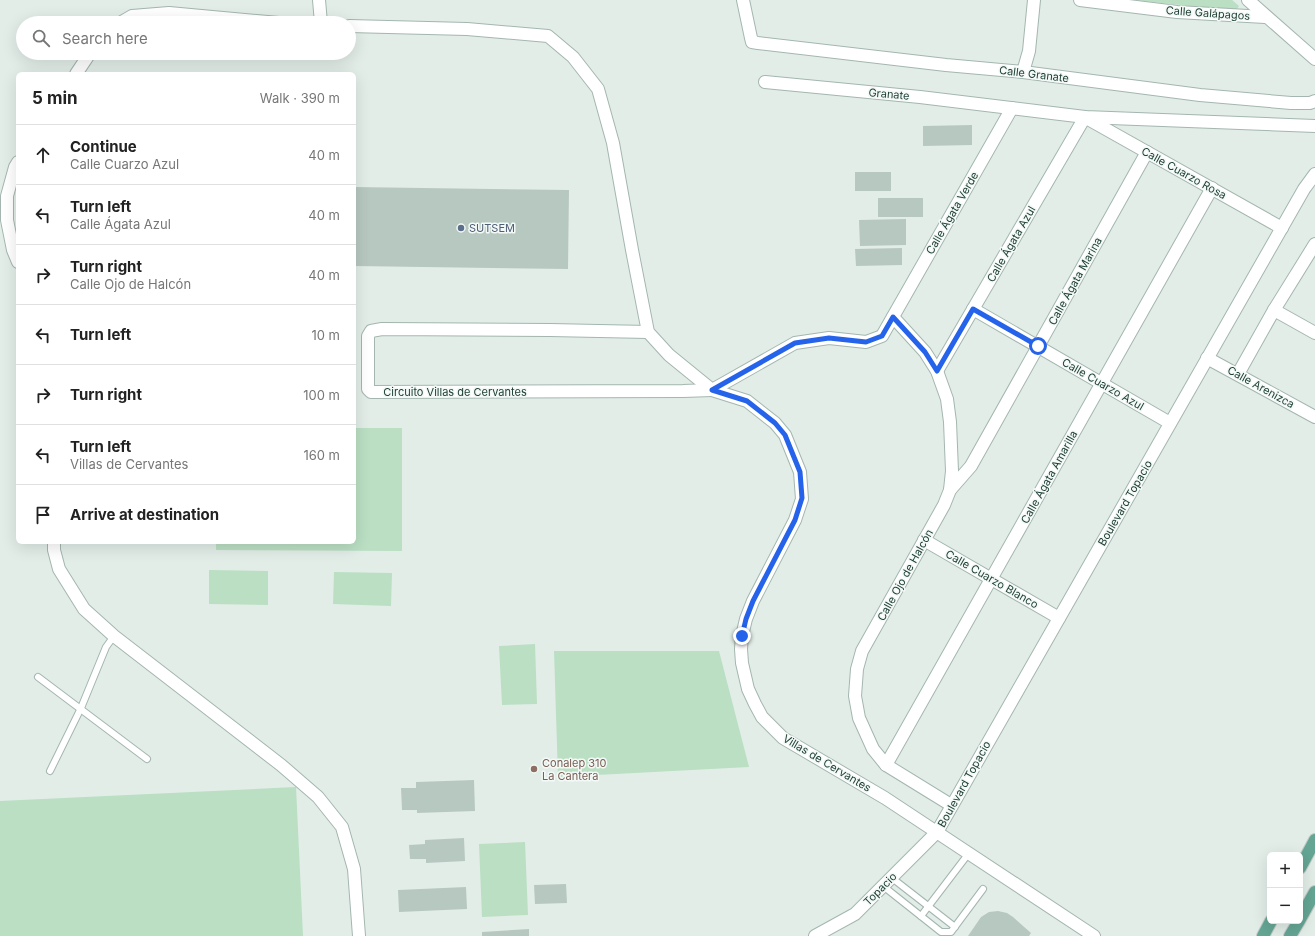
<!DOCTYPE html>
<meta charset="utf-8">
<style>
:root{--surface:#fff;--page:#f6f6f6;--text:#222;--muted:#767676;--line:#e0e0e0}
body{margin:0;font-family:Inter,sans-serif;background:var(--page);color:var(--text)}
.controls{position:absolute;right:12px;bottom:12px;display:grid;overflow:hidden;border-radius:6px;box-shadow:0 4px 16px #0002}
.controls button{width:36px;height:36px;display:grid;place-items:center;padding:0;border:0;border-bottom:1px solid var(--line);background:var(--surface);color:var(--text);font:20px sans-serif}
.stop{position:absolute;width:12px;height:12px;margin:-9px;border:3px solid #2563eb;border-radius:50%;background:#fff}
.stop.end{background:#2563eb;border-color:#fff;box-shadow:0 1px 4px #0008}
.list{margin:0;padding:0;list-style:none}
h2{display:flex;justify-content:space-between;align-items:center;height:52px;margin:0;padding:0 16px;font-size:17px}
h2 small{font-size:13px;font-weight:400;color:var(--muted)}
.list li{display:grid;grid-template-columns:26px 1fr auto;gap:12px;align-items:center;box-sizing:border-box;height:60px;padding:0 16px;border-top:1px solid var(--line)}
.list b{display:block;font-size:15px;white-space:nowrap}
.list p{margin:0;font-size:13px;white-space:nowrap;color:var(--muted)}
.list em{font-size:13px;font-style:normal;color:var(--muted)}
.icon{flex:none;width:22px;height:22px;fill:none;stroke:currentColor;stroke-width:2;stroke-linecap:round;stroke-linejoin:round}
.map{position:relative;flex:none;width:1315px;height:936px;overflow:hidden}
.search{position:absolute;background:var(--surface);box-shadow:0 4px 16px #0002;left:16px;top:16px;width:340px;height:44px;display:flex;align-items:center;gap:10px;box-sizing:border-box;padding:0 14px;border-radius:22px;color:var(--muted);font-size:15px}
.panel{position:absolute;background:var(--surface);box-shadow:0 4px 16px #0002;left:16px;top:72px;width:340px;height:472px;border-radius:6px}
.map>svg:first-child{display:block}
.green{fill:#badfc3}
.building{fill:#b7c8c1}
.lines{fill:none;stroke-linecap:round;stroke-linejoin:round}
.lane-casing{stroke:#a4b6af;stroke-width:8}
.street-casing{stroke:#a4b6af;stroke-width:14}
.primary-casing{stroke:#c1cac7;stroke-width:14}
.lane{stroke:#fff;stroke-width:6}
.street{stroke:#fff;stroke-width:12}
.primary{stroke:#64a593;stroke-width:12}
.route{stroke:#2563eb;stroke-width:5}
.service-dot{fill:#5c6f8a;stroke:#f3f9f6;stroke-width:1.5}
.education-dot{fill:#8d6e63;stroke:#f3f9f6;stroke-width:1.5}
.labels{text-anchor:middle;stroke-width:3;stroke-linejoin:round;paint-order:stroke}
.street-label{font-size:11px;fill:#214037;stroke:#f3f9f6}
.service-label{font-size:11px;fill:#4e5e75;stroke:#f3f9f6;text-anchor:start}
.education-label{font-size:11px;fill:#785e54;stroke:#f3f9f6;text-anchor:start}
</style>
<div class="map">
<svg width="1315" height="936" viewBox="0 0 1315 936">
<rect width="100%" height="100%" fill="#e2ede8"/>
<!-- green -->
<g class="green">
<path d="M1135 0H1232L1239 6 1236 11Z"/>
<path d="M354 428H402V551L216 550V542H354Z"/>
<path d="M209 570 268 571V605L209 604Z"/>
<path d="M334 572 392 573 391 606 333 604Z"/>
<path d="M535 644 537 704 502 705 499 646Z"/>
<path d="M554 651H719L749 767 558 777Z"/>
<path d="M296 787 303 936H0V801Z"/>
<path d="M525 842 528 915 482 917 479 844Z"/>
</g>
<!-- building -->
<g class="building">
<path d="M972 125V145L923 146V126Z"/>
<rect x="855" y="172" width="36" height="19"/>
<path d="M354 187 569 190 568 269 354 266Z"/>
<rect x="878" y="198" width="45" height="19"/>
<path d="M906 219V245L860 246 859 220Z"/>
<path d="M902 248V265L856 266 855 249Z"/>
<path d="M474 780 475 811 417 813V810H402L401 788H416V782Z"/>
<path d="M464 838 465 861 426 863V859H410L409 845 425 844V840Z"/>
<path d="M566 884 567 903 535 904 534 885Z"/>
<path d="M466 887 467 909 399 912 398 890Z"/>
<path d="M998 911 1007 913 1013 917 1031 933 1029 936H968L981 917 989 912Z"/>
<path d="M529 929V936H482V932Z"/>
</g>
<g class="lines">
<!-- lane casing -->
<g class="lane-casing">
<g id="lane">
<path d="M38 677 147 759"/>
<path d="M50 771 81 708 106 647 114 636"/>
<path d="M892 878 955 927"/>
<path d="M883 886 941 932H951L983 889"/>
<path d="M921 916 969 853"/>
</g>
</g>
<!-- street casing -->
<g class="street-casing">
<g id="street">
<path d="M319 0 321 23"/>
<path d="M743 0 751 38 752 42 758 43 946 65 1023 72 1200 95 1291 103H1310L1315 101"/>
<path d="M1080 0 1177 12 1265 17"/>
<path d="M1248 0 1315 59"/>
<path d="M120 23 132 16 169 13 279 23"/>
<path d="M349 26 467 29 548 36 573 57 598 89 613 143 632 250 648 332 669 355 712 390 747 401 775 423 785 435 800 472 802 499 795 520 753 601 746 619 742 636 741 649 742 663 748 689 755 704 762 717 783 738 885 798 1094 936"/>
<path d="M1023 72 1029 51 1034 0"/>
<path d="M76 74 90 53"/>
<path d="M765 82 920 97 1085 117 1315 126"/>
<path d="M1088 119 1282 228"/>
<path d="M18 162 15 167 7 196V220L13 250 18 262"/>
<path d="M973 309 1170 423"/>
<path d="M1274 310 1315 333"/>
<path d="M893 317 925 352 937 371 947 399 950 422 952 471 950 490 944 505 862 651 857 669 855 696 859 718 873 749 886 765 951 805"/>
<path d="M648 332 550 330 382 329 371 331 368 336V389L371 392 683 391 712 390 795 343 829 338 866 342 882 336 1012 108"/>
<path d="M1207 358 1315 417"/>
<path d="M937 371 1085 117"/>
<path d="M1238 374 1274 310 1315 244"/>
<path d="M950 490 971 466 1147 152"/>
<path d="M924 540 1059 618"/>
<path d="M54 542V550L59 569 84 609 114 636 281 765 318 797 342 827 354 869 359 936"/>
<path d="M886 765 1212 188"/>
<path d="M815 936 855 914 937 832 1304 189 1315 174"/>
</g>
</g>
<!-- primary casing -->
<g class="primary-casing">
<g id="primary">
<path d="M1300 868 1315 840"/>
<path d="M1300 919 1315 892"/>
<path d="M1263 936 1271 921"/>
<path d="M1290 936 1299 921"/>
</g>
</g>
<!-- lane -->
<use href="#lane" class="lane"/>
<!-- street -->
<use href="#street" class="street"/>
<!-- primary -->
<use href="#primary" class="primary"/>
</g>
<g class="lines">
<!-- route -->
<path class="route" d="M742 636 746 619 753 601 795 520 802 498 800 472 785 435 775 423 747 401 712 390 795 343 829 338 866 342 882 336 893 317 925 352 937 371 973 309 1038 346"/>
</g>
<!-- markers -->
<circle class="service-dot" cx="461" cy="228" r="4"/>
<circle class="education-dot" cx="534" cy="769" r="4"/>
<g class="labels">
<!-- street labels -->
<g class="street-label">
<text transform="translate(1208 13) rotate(4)" y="4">Calle Galápagos</text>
<text transform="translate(1034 74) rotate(7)" y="4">Calle Granate</text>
<text transform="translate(889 94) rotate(5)" y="4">Granate</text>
<text transform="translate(1184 173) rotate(29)" y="4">Calle Cuarzo Rosa</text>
<text transform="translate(952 213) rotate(-60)" y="4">Calle Ágata Verde</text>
<text transform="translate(1011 244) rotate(-60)" y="4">Calle Ágata Azul</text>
<text transform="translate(1075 281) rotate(-61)" y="4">Calle Ágata Marina</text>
<text transform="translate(1103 384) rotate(30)" y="4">Calle Cuarzo Azul</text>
<text transform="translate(1261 387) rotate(29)" y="4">Calle Arenizca</text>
<text x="455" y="396">Circuito Villas de Cervantes</text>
<text transform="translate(1049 477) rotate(-61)" y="4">Calle Ágata Amarilla</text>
<text transform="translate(1125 503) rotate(-60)" y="4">Boulevard Topacio</text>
<text transform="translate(905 575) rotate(-61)" y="4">Calle Ojo de Halcón</text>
<text transform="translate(992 579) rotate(30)" y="4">Calle Cuarzo Blanco</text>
<text transform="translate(827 763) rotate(31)" y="4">Villas de Cervantes</text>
<text transform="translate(964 784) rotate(-61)" y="4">Boulevard Topacio</text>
<text transform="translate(880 889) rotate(-45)" y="4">Topacio</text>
</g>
<!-- service labels -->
<g class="service-label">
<text x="469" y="232">SUTSEM</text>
</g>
<!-- education labels -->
<g class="education-label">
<text x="542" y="767">Conalep 310<tspan x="542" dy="13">La Cantera</tspan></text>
</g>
</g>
</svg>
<div class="controls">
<button>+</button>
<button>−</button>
</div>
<div class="stop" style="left:1038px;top:346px"></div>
<div class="stop end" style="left:742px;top:636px"></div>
<div class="search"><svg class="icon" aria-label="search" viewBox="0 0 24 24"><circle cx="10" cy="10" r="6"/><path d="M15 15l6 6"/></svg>Search here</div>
<section class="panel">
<h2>5 min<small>Walk · 390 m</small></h2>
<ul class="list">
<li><svg class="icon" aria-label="ahead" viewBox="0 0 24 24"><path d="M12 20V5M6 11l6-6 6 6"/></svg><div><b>Continue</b><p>Calle Cuarzo Azul</p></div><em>40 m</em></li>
<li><svg class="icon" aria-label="left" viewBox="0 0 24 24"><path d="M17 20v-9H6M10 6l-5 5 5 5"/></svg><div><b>Turn left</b><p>Calle Ágata Azul</p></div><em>40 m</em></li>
<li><svg class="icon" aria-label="right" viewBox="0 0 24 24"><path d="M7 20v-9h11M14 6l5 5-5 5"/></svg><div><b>Turn right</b><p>Calle Ojo de Halcón</p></div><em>40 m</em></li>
<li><svg class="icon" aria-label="left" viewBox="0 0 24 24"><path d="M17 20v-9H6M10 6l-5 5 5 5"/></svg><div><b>Turn left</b></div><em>10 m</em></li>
<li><svg class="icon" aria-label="right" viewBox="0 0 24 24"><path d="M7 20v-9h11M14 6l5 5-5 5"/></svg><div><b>Turn right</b></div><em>100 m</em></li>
<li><svg class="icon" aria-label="left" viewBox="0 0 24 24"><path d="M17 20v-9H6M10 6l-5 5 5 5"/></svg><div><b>Turn left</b><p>Villas de Cervantes</p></div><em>160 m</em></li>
<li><svg class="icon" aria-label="arrive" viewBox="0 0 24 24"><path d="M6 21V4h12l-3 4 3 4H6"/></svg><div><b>Arrive at destination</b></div></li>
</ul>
</section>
</div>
